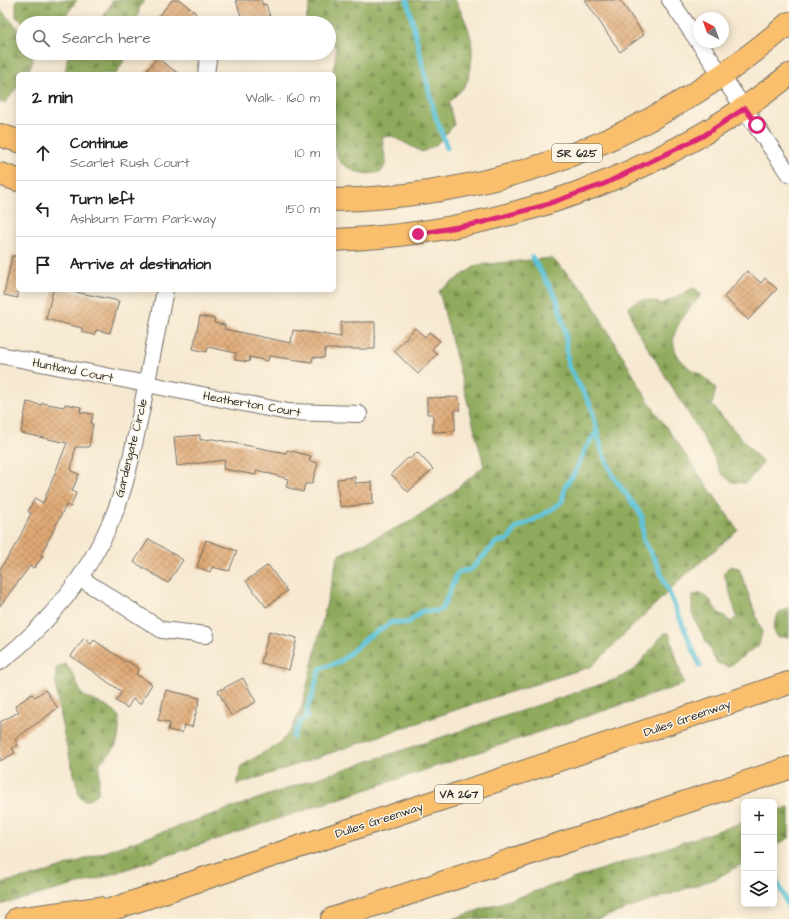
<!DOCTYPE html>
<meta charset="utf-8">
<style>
:root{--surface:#fff;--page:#f6f6f6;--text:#222;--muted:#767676;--line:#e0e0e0}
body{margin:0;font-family:"Architects Daughter",sans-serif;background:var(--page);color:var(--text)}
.controls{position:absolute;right:12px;bottom:12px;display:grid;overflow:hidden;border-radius:6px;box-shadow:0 2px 10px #0003}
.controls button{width:36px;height:36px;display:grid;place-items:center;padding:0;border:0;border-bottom:1px solid var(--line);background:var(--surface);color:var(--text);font:20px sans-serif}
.compass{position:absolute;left:693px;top:12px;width:36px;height:36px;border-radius:50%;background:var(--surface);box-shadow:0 2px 10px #0003;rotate:319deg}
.stop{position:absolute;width:12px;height:12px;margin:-9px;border:3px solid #db2777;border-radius:50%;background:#fff}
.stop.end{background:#db2777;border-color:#fff;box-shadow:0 1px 4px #0008}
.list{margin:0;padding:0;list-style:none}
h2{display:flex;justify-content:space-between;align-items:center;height:52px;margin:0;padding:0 16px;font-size:17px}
h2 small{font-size:13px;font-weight:400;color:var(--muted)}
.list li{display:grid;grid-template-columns:26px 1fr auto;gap:12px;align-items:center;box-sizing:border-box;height:56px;padding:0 16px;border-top:1px solid var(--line)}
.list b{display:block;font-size:15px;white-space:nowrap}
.list p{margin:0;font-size:13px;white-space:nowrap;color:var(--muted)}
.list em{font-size:13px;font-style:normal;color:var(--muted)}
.icon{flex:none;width:22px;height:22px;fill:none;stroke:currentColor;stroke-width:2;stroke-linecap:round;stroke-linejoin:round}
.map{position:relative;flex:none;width:789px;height:919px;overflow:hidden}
.search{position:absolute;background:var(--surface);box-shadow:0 2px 10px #0003;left:16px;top:16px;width:320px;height:44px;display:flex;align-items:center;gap:10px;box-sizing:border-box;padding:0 14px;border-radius:22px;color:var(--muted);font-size:15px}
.panel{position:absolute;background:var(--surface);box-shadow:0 2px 10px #0003;left:16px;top:72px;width:320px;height:220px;border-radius:6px}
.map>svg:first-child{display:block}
.forest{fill:url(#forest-firs);stroke:#5d6a44}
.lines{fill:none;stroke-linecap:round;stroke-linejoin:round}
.stream{stroke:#5ec5db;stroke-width:5}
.building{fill:url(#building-cross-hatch)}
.minor-casing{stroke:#726e65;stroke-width:18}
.primary-casing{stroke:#726e65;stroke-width:24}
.motorway-casing{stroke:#726e65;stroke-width:24}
.minor{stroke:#fff;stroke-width:16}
.primary{stroke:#f9bf6d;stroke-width:22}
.motorway{stroke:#f9bf6d;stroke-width:22}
.route{stroke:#db2777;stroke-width:5}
.labels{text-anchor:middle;stroke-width:3;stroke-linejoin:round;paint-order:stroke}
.shield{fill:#fcf5e5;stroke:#6a6863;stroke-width:1}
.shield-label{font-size:11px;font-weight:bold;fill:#2b2b2b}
.street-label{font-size:12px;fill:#2b2b2b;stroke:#fcf5e5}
</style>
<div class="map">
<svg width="789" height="919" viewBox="0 0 789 919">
<defs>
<pattern id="forest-firs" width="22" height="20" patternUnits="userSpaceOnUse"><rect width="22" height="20" fill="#8faa5c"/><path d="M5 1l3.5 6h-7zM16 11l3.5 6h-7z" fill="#758b4c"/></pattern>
<pattern id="building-cross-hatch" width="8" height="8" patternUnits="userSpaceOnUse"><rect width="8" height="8" fill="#dfa975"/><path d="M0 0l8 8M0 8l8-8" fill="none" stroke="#b58a60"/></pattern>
</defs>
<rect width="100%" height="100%" fill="#fcf5e5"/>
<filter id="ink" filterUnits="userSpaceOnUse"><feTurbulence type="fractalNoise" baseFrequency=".025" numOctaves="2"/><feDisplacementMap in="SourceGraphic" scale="8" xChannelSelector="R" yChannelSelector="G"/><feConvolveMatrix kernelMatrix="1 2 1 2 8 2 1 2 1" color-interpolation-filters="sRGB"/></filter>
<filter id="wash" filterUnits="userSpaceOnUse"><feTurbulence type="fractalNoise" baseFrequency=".012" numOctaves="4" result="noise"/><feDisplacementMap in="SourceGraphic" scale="16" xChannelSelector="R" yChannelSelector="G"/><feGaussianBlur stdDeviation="0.9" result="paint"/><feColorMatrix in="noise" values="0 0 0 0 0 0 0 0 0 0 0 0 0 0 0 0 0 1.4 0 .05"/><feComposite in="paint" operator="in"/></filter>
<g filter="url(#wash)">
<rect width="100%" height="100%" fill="#f7e9d1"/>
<!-- forest -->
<g class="forest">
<path d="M16 0H77L62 21 56 23H25L16 17Z"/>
<path d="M113 0H145L140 6 136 23H100Z"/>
<path d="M311 0H455C468 25 475 38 471 67 470 73 468 82 464 87 459 93 454 96 449 103L454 125 436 145 422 152 392 136 382 137 386 164 381 172 368 174 354 171 341 163 334 150V74H332L335 62 336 45 329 43V23H305Z"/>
<path d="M0 9 23 34V53H31L33 61 27 74H18V86L5 103 0 102Z"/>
<path d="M68 53H128L116 74H65Z"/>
<path d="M552 258 585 291 650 404 738 530 682 578 592 666 476 703 237 785 241 766 280 743 291 730 302 707 338 555 409 522 448 496 484 466 439 291 477 265Z"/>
<path d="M694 288 702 294C684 316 658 339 686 365 690 370 697 372 702 376 707 379 711 384 716 388L712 405 763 463 746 483 732 482 722 474 703 437 635 327 629 307C641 296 647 300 662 304Z"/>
<path d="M730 566 739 568 762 632 759 645 728 667 717 663 692 614V596L701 593 710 600 717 611 731 622 737 617 724 573Z"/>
<path d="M789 607V637H777L773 628 778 614Z"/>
<path d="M664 633H669L684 684 97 879 0 905V883L39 875 306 782 617 679 635 669Z"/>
<path d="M65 664 72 672 82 695 112 709 119 717C119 742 120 746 100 762L98 793 89 800H83L79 794C70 755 54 709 56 669Z"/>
<path d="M789 807V838L774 846V812Z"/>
<path d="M744 822V863L717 878 598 919H452Z"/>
</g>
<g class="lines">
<!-- stream -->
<g class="stream">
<path d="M407 0 435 115 447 148"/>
<path d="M532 257 557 299 565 330 568 365 591 406 602 451 613 476 642 516 643 539 657 564 700 666"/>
<path d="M293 737 300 722 307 717C306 702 311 702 314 690 316 683 317 676 320 669L341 661 368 637 392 622 408 623 422 611H437L442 609 457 574 462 571 470 570 497 542 508 540 517 527C527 525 555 508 562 501L565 487 577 469 584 451 597 431"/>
<path d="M774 874 789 908"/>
</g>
</g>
<g id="blocks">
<!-- building -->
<g class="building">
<path d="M172 0H180L196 13 187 23H153Z"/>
<path d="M236 0H261L263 5 266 4 272 23H243Z"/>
<path d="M585 0H620L644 35 620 52Z"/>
<path d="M157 58 179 74H144Z"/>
<path d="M12 256H18V298L4 295Z"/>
<path d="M747 271 761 283 765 278 777 289 748 320 724 297Z"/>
<path d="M53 290H66L119 301 110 333 96 330 95 335 82 332V328L46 319Z"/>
<path d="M200 316 215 319 214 323 225 325 224 329 291 343 293 330 341 337V322H375V349H325L324 358 313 357 312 362 269 356 268 361 250 357 249 362 235 360 236 353 208 347 207 352 193 349Z"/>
<path d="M415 328 425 337 429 332 440 341 432 349 437 354 418 374 394 351Z"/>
<path d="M459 397 460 410H455V431L433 432V414H427V398Z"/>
<path d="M27 402 41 405 42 403 64 407 65 404 81 407 80 412 93 414 91 423 93 424 89 447H75L71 471 79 474 72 491 76 493 71 507 66 505 41 555 43 556 34 568 30 566 0 606V569L18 541 31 513 28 511 35 498 43 503 67 443 21 433Z"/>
<path d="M200 435V440L213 439 286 453 287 450 311 456 309 461 318 463 312 484H305L303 492 286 487 288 479 257 470 256 475 223 469 225 460 177 466 174 437Z"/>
<path d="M417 452 433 469 408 492 391 474 408 458 410 459Z"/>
<path d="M355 477V483L372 482 373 504 340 507 337 479Z"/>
<path d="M149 539 183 560 168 583 134 562Z"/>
<path d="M206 540 237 551 229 571 212 567 210 572 197 567Z"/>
<path d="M268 565 287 591 266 607 246 581Z"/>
<path d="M269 631 297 638 289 670 261 663Z"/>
<path d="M84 638 91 644 94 640 126 662 127 661 139 669 136 674 152 684 140 704 133 699 127 708 116 701 122 692 71 656Z"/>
<path d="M243 678 256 702 231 716 218 691Z"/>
<path d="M45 690 58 708 15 739 18 745 12 748 15 753 0 761V722L19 712 15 706 32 694 35 697Z"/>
<path d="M166 690 200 698 192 727 184 725 182 733 168 730 170 723 158 720Z"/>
</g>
</g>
</g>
<g filter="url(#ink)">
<use href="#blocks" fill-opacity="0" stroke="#726e65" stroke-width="1"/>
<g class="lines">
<!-- minor casing -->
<g class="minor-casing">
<g id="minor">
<path d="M670 0 789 174"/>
<path d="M206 74 209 53"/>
<path d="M0 355 288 412 359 414"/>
<path d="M80 578 162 630 206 635"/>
<path d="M0 662C49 624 88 575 113 517 127 484 133 448 141 412 149 371 157 331 165 290"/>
</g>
</g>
<!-- primary casing -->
<g class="primary-casing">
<g id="primary">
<path d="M0 135 18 141"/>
<path d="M0 174 18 180"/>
<path d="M334 200C508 196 658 137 789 23"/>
<path d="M334 240C499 234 659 178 789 75"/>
</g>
</g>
<!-- motorway casing -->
<g class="motorway-casing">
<g id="motorway">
<path d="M17 919 99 908"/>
<path d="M83 919 789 683"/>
<path d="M332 919 789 768"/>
</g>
</g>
<!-- minor -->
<use href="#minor" class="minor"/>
<!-- primary -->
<use href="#primary" class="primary"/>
<!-- motorway -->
<use href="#motorway" class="motorway"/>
</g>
</g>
<g class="lines" filter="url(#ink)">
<!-- route -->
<path class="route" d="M418 234 480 223 542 206 604 184 703 136 745 108 757 125"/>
</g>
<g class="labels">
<!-- shield labels -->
<g class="shield">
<rect x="552" y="144" width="50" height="18" rx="3"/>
<rect x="435" y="785" width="48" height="18" rx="3"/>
</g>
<g class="shield-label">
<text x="577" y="157">SR 625</text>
<text x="459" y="798">VA 267</text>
</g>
<!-- street labels -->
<g class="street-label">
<text transform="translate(73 370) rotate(11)" y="4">Huntland Court</text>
<text transform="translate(252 404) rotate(10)" y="4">Heatherton Court</text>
<text transform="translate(131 448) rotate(-76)" y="4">Gardengate Circle</text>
<text transform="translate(687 718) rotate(-19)" y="4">Dulles Greenway</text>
<text transform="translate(379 820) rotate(-18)" y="4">Dulles Greenway</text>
</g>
</g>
</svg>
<div class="controls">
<button>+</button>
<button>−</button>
<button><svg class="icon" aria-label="layers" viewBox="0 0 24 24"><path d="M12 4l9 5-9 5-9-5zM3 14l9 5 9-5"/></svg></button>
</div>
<svg class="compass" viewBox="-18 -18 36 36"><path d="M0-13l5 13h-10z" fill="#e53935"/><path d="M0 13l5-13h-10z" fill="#767676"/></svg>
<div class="stop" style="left:757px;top:125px"></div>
<div class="stop end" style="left:418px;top:234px"></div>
<div class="search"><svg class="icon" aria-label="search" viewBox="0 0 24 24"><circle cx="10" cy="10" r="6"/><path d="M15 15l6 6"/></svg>Search here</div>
<section class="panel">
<h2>2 min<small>Walk · 160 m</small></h2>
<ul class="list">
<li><svg class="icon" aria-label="ahead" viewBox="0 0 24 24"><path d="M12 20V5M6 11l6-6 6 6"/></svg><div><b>Continue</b><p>Scarlet Rush Court</p></div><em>10 m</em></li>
<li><svg class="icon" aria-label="left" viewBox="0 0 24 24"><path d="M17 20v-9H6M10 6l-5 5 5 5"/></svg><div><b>Turn left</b><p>Ashburn Farm Parkway</p></div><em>150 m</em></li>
<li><svg class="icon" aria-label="arrive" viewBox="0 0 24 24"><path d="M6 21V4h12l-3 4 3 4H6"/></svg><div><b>Arrive at destination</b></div></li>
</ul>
</section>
</div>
